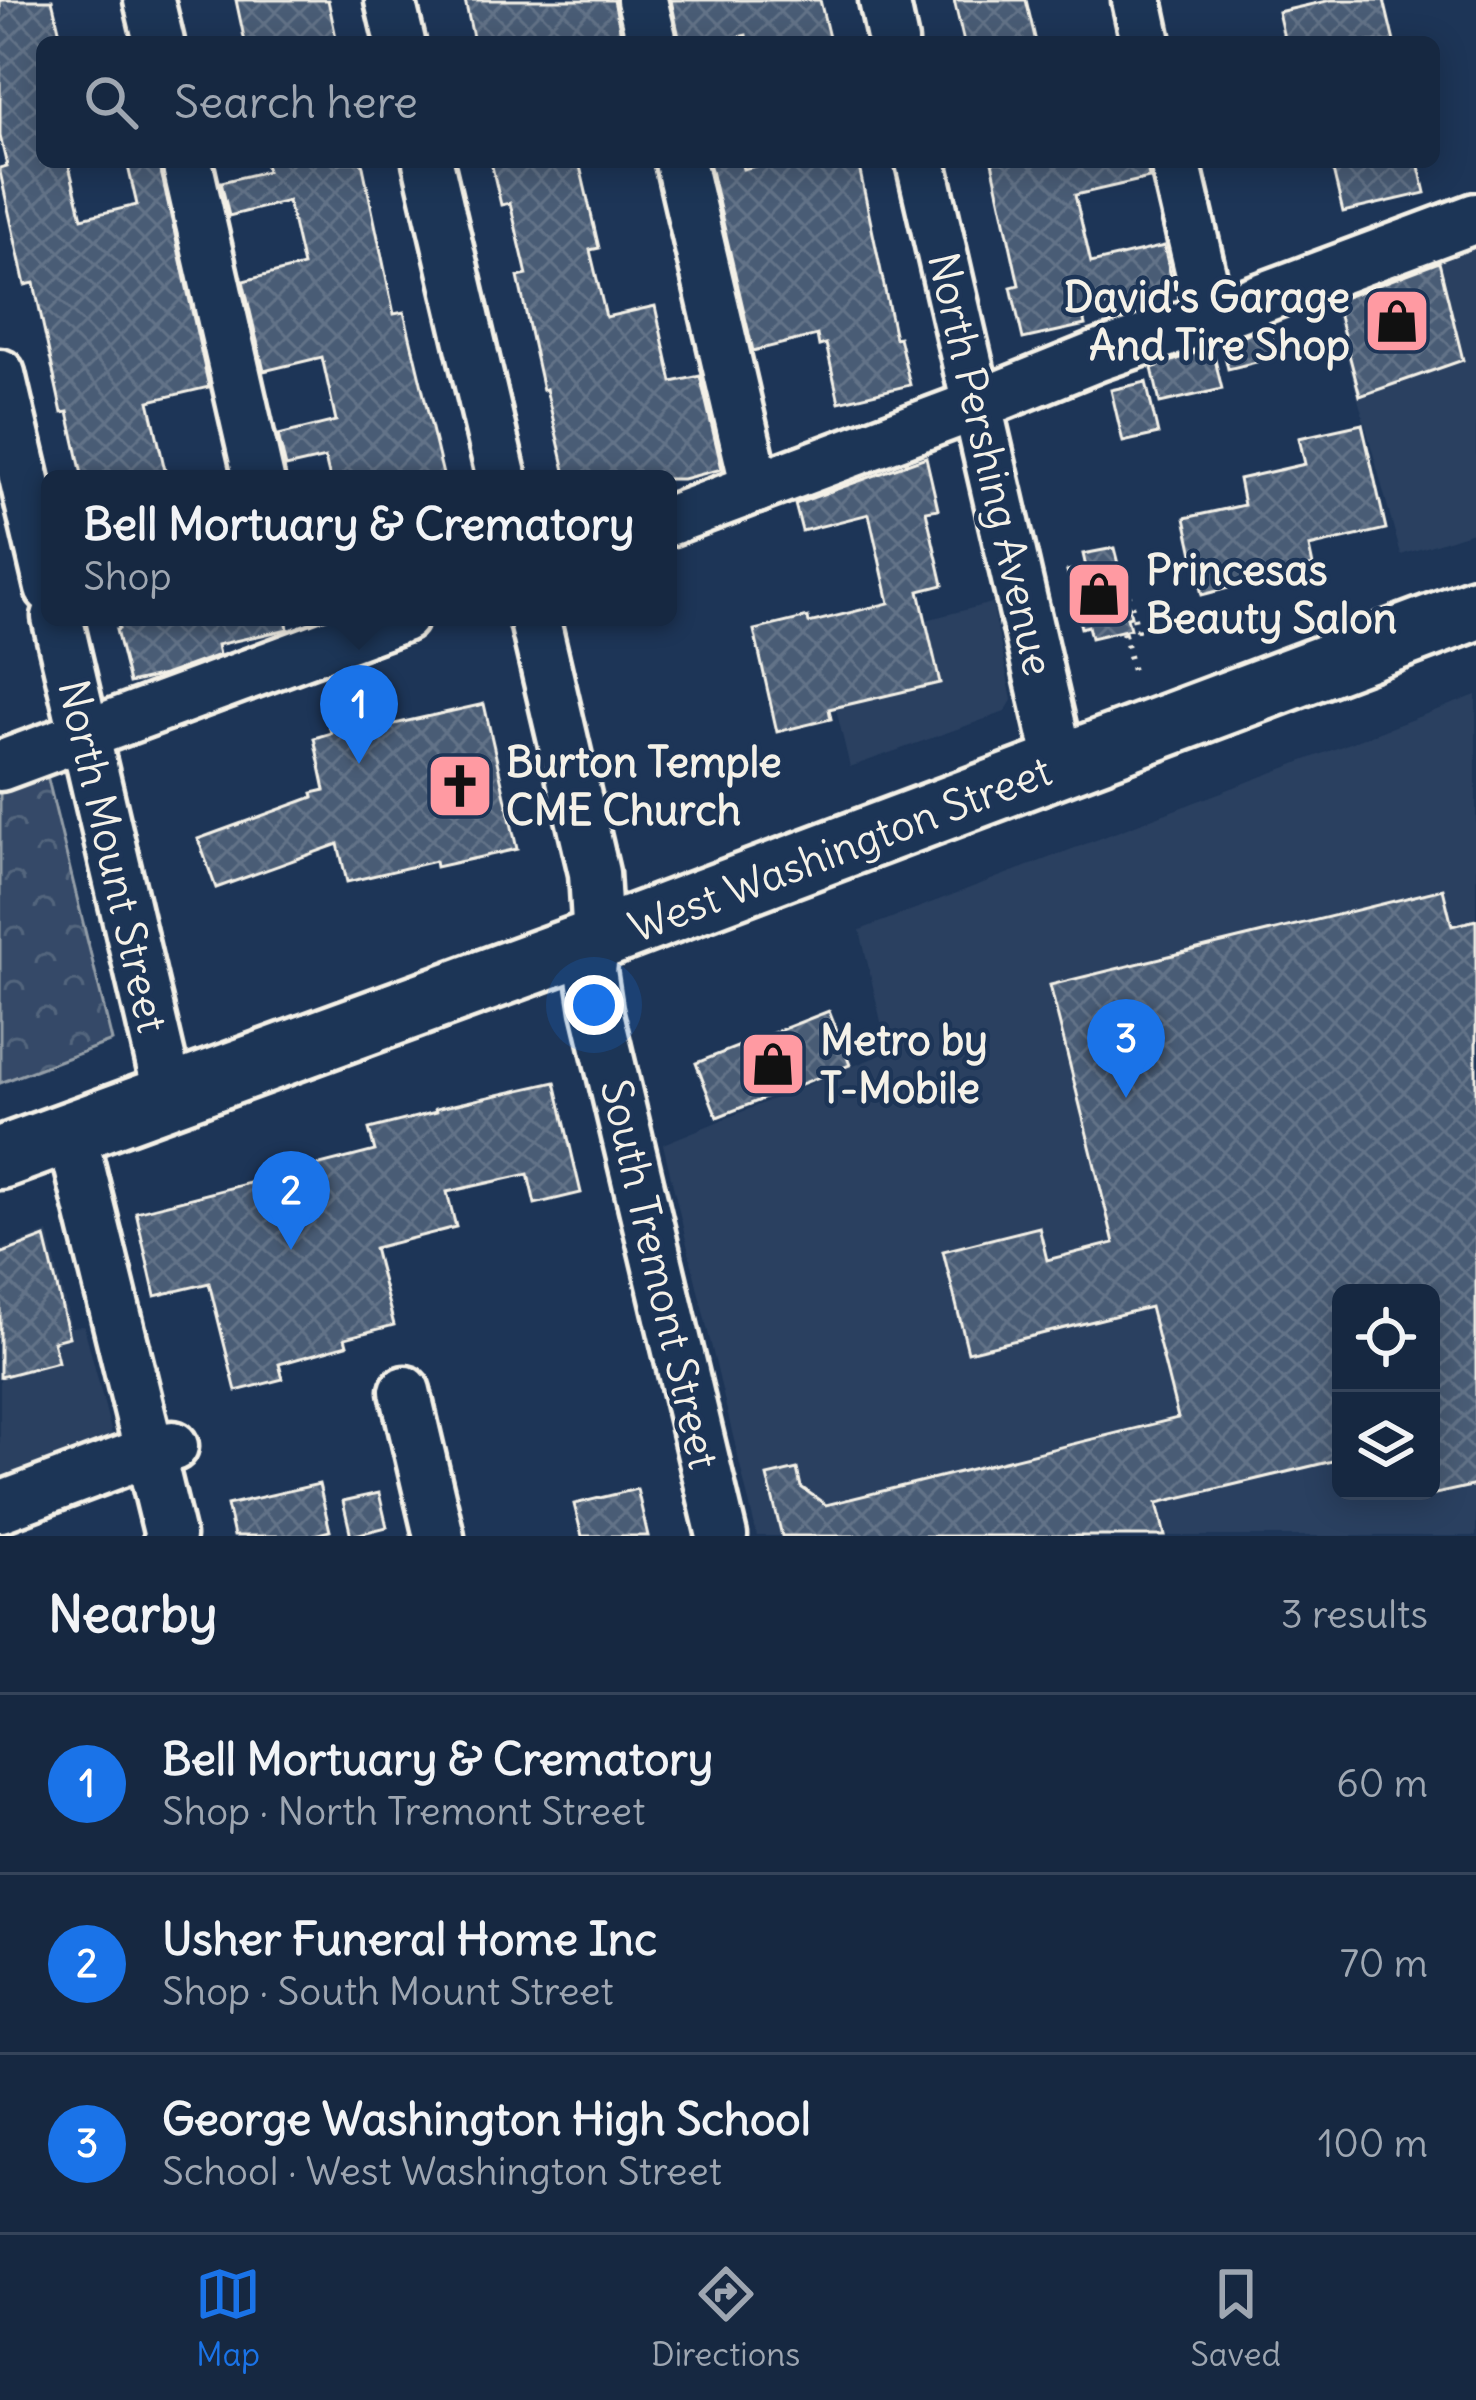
<!DOCTYPE html>
<meta charset="utf-8">
<style>
:root{--surface:#162841;--page:#23344c;--text:#f1f3f6;--muted:#9ea6b1;--line:#35445a;--accent:#1a73e8}
body{margin:0;font-family:Delius,sans-serif;background:var(--page);color:var(--text)}
.controls{position:absolute;right:36px;bottom:36px;display:grid;overflow:hidden;border-radius:18px;box-shadow:0 6px 30px #0003}
.controls button{width:108px;height:108px;display:grid;place-items:center;padding:0;border:0;border-bottom:3px solid var(--line);background:var(--surface);color:var(--text);font:60px sans-serif}
.you{position:absolute;left:594px;top:1005px;width:42px;height:42px;margin:-30px;border:9px solid #fff;border-radius:50%;background:#1a73e8;box-shadow:0 0 0 18px #1a73e833}
.badge{display:grid;place-items:center;width:78px;height:78px;border-radius:50%;background:var(--accent);color:#fff;font-size:39px;font-weight:700}
.pin{position:absolute;translate:-50% -99px;filter:drop-shadow(0 3px 6px #0008)}
.pin::after{content:'';position:absolute;top:63px;width:42px;height:36px;background:inherit;clip-path:polygon(0 0,100% 0,50% 100%)}
.popup{position:absolute;left:41px;top:470px;width:636px;height:156px;box-sizing:border-box;display:grid;place-content:center;border-radius:18px;background:var(--surface);filter:drop-shadow(0 3px 9px #0005);font-size:39px;white-space:nowrap;color:var(--muted)}
.popup b{font-size:45px;color:var(--text)}
.popup::after{content:'';position:absolute;left:50%;top:100%;margin-left:-24px;border:24px solid transparent;border-top-color:var(--surface)}
.list{margin:0;padding:0;list-style:none}
h2{display:flex;justify-content:space-between;align-items:center;height:156px;margin:0;padding:0 48px;font-size:51px}
h2 small{font-size:39px;font-weight:400;color:var(--muted)}
.list li{display:grid;grid-template-columns:78px 1fr auto;gap:36px;align-items:center;box-sizing:border-box;height:180px;padding:0 48px;border-top:3px solid var(--line)}
.list b{display:block;font-size:45px;white-space:nowrap}
.list p{margin:0;font-size:39px;white-space:nowrap;color:var(--muted)}
.list em{font-size:39px;font-style:normal;color:var(--muted)}
.icon{flex:none;width:66px;height:66px;fill:none;stroke:currentColor;stroke-width:2;stroke-linecap:round;stroke-linejoin:round}
.map{position:relative;flex:none;width:1476px;height:1536px;overflow:hidden}
.search{position:absolute;background:var(--surface);box-shadow:0 6px 30px #0003;left:36px;right:36px;top:36px;height:132px;display:flex;align-items:center;gap:30px;box-sizing:border-box;padding:0 42px;border-radius:18px;color:var(--muted);font-size:45px}
.sheet{height:696px;background:var(--surface)}
nav{display:flex;justify-content:space-around;align-items:center;box-sizing:border-box;height:168px;border-top:3px solid var(--line);background:var(--surface);font-size:33px;color:var(--muted)}
nav a{display:grid;justify-items:center;gap:6px}
nav .on{color:var(--accent)}
.map>svg:first-child{display:block}
.built{fill:#2a4060;fill-rule:evenodd}
.forest{fill:url(#forest-crowns);stroke:#949ea8;stroke-width:3}
.building{fill:url(#building-cross-hatch);stroke:#f4f1e8;stroke-width:3}
.lines{fill:none;stroke-linecap:round;stroke-linejoin:round}
.minor-casing{stroke:#f4f1e8;stroke-width:57}
.major-casing{stroke:#f4f1e8;stroke-width:69}
.path{stroke:#f4f1e8;stroke-width:6;stroke-dasharray:3 9;stroke-linecap:butt}
.minor{stroke:#1d3557;stroke-width:48}
.major{stroke:#1d3557;stroke-width:60}
.labels{text-anchor:middle;stroke-width:9;stroke-linejoin:round;paint-order:stroke}
.poi-label{font-size:42px;font-weight:bold;fill:#f4f1e8;stroke:#1d3557;text-anchor:start}
.street-label{font-size:42px;fill:#f4f1e8;stroke:#1d3557}
</style>
<div class="map">
<svg width="1476" height="1536" viewBox="0 0 1476 1536">
<defs>
<pattern id="forest-crowns" width="20" height="18" patternUnits="userSpaceOnUse" patternTransform="scale(3)"><rect width="20" height="18" fill="#354a67"/><path d="M2 6a3 3 0 1 1 6 0M12 15a3 3 0 1 1 6 0" fill="none" stroke="#53657d"/></pattern>
<pattern id="building-cross-hatch" width="8" height="8" patternUnits="userSpaceOnUse" patternTransform="scale(3)"><rect width="8" height="8" fill="#485b74"/><path d="M0 0l8 8M0 8l8-8" fill="none" stroke="#637388"/></pattern>
</defs>
<rect width="100%" height="100%" fill="#1d3557"/>
<filter id="ink" filterUnits="userSpaceOnUse"><feTurbulence type="fractalNoise" baseFrequency=".00833" numOctaves="2"/><feDisplacementMap in="SourceGraphic" scale="24" xChannelSelector="R" yChannelSelector="G"/><feConvolveMatrix kernelMatrix="1 2 1 2 8 2 1 2 1" color-interpolation-filters="sRGB"/></filter>
<g filter="url(#ink)">
<!-- built -->
<g class="built">
<path d="M1476 222V531L1401 555 1325 279Z"/>
<path d="M992 603 1012 700 1005 712 850 767 821 647Z"/>
<path d="M1476 695V1536H757L663 1144 888 1052 860 930ZM1341 1293H1431V1491H1341Z"/>
<path d="M48 1232 71 1327 84 1326 115 1446 0 1488V1250Z"/>
</g>
<!-- forest -->
<path class="forest" d="M43 759 112 1041 0 1083V775Z"/>
<!-- building -->
<g class="building">
<path d="M0 0H52L62 42H42V162H68L82 218 137 205 127 162H159L209 387 149 401 167 479H83L68 412 62 413 34 283 25 285 0 172V168L7 166 0 136Z"/>
<path d="M236 0H328L337 42H245Z"/>
<path d="M465 0H614L622 39 610 42H474Z"/>
<path d="M671 0H820L830 42H747L746 35 716 42H680Z"/>
<path d="M954 0H1026L1036 42H964Z"/>
<path d="M1331 0H1384L1394 42H1285L1278 12Z"/>
<path d="M265 162H362L394 314 404 312 444 479H330L325 458 286 467 278 435 336 421 322 357 264 371 243 281 303 266 288 201 229 216 221 182 267 171Z"/>
<path d="M491 162H579L599 248 590 250 606 317 655 306 672 382 700 376 722 469 683 479H567L546 389 543 390 518 277 527 275 510 203 501 205Z"/>
<path d="M709 162H741L743 169 773 162H858L895 338 899 337 910 385 839 402 826 344 819 346 817 335 753 351Z"/>
<path d="M992 162H1147L1149 178 1075 195 1091 263 1164 246 1174 290 1082 311 1085 325 1023 339 1011 287 1019 285Z"/>
<path d="M1331 162H1418L1425 193 1343 212Z"/>
<path d="M1439 262 1463 360 1360 396 1335 301Z"/>
<path d="M1269 326 1277 357 1228 369 1222 343Z"/>
<path d="M1212 347 1222 389 1160 403 1152 368Z"/>
<path d="M1146 382 1158 434 1123 442 1111 390Z"/>
<path d="M1362 424 1386 529 1309 547 1313 566 1202 595 1185 518 1244 505 1239 479 1305 464 1299 438Z"/>
<path d="M926 457 938 509 926 511 943 585 919 591 940 683 829 709 831 719 777 732 754 630 808 617 809 623 889 603 869 514 802 531 795 504Z"/>
<path d="M1114 548 1131 616 1127 617 1130 629 1091 638 1088 626 1081 628 1067 571 1086 567 1083 554Z"/>
<path d="M116 617H286L288 629 217 645 219 655 164 675 129 683 116 630 119 629Z"/>
<path d="M381 690 390 725 484 704 517 849 436 867 435 861 347 882 338 844 216 888 198 839 313 797 312 793 325 790 314 738 331 733 324 703Z"/>
<path d="M1443 889 1452 926 1476 920V1485L1431 1495V1293H1341V1459L1157 1503 1165 1536H782L767 1476 797 1469 801 1487 826 1505 1178 1418 1150 1307 968 1352 943 1251 1039 1227 1047 1260 1114 1243 1050 985Z"/>
<path d="M829 1011 850 1065 717 1117 696 1063Z"/>
<path d="M555 1082 581 1193 535 1204 528 1174 447 1192 456 1227 374 1248 394 1325 345 1338 347 1345 279 1364 283 1379 236 1391 209 1283 155 1296 136 1212 375 1151 369 1129 436 1112 435 1109Z"/>
<path d="M45 1237 69 1337 53 1341 58 1362 0 1377V1254Z"/>
<path d="M319 1484 330 1531 310 1536H234L227 1505Z"/>
<path d="M637 1489 648 1536H582L574 1504Z"/>
<path d="M379 1493 387 1527 351 1536 343 1501Z"/>
</g>
<g class="lines">
<!-- minor casing -->
<g class="minor-casing">
<g id="minor">
<path d="M149 0 159 42"/>
<path d="M390 0 400 42"/>
<path d="M642 0 652 42"/>
<path d="M884 0 893 42"/>
<path d="M1137 0 1146 42"/>
<path d="M187 162 259 479"/>
<path d="M428 162 502 479"/>
<path d="M680 162 756 488"/>
<path d="M921 162 1060 766"/>
<path d="M1175 162 1211 317"/>
<path d="M0 374 50 588"/>
<path d="M668 521 977 405 1098 356 1211 317 1476 218"/>
<path d="M57 617 169 1096"/>
<path d="M534 617 594 873 597 922 591 971 597 1010 722 1536"/>
<path d="M0 766 403 617"/>
<path d="M71 1131 170 1536"/>
<path d="M405 1391 439 1536"/>
<path d="M0 1507 150 1451 173 1446"/>
</g>
</g>
<!-- major casing -->
<g class="major-casing">
<path id="major" d="M0 1158 596 940 1476 609"/>
</g>
<!-- path -->
<g class="path">
<path d="M1123 632 1134 675"/>
<path d="M1124 634 1137 630 1129 595"/>
</g>
<!-- minor -->
<use href="#minor" class="minor"/>
<!-- major -->
<use href="#major" class="major"/>
</g>
</g>
<!-- icons -->
<defs>
<g id="shop-square" transform="scale(3.45)"><rect x="-9" y="-9" width="18" height="18" rx="4" fill="#ff9aa2" stroke="#1d3557"/><path d="M-5-2.5h2.3a2.7 3.5 0 0 1 5.4 0H5L5.5 6h-11ZM-1.5-2.5h3a1.5 2.3 0 0 0-3 0Z" fill="#111"/></g>
<g id="church-square" transform="scale(3.45)"><rect x="-9" y="-9" width="18" height="18" rx="4" fill="#ff9aa2" stroke="#1d3557"/><path d="M-1.2-6h2.4v3.5h3.3v2.4h-3.3V6h-2.4V-.1h-3.3v-2.4h3.3Z" fill="#111"/></g>
</defs>
<g fill-rule="evenodd">
<use href="#shop-square" x="1397" y="321"/>
<use href="#shop-square" x="1099" y="594"/>
<use href="#church-square" x="460" y="786"/>
<use href="#shop-square" x="773" y="1064"/>
</g>
<g class="labels">
<!-- poi labels -->
<g class="poi-label">
<text x="1350" y="312" text-anchor="end">David's Garage<tspan x="1350" dy="48">And Tire Shop</tspan></text>
<text x="1146" y="585">Princesas<tspan x="1146" dy="48">Beauty Salon</tspan></text>
<text x="506" y="777">Burton Temple<tspan x="506" dy="48">CME Church</tspan></text>
<text x="820" y="1055">Metro by<tspan x="820" dy="48">T-Mobile</tspan></text>
</g>
<!-- street labels -->
<g class="street-label">
<text transform="translate(991 464) rotate(77)" y="15">North Pershing Avenue</text>
<text transform="translate(840 849) rotate(-21)" y="15">West Washington Street</text>
<text transform="translate(113 856) rotate(77)" y="15">North Mount Street</text>
<text transform="translate(660 1274) rotate(77)" y="15">South Tremont Street</text>
</g>
</g>
</svg>
<div class="controls">
<button><svg class="icon" aria-label="locate" viewBox="0 0 24 24"><circle cx="12" cy="12" r="6"/><path d="M12 2v4M12 18v4M2 12h4M18 12h4"/></svg></button>
<button><svg class="icon" aria-label="layers" viewBox="0 0 24 24"><path d="M12 4l9 5-9 5-9-5zM3 14l9 5 9-5"/></svg></button>
</div>
<div class="you"></div>
<div class="pin badge" style="left:359px;top:764px">1</div>
<div class="popup"><b>Bell Mortuary &amp; Crematory</b>Shop</div>
<div class="pin badge" style="left:291px;top:1250px">2</div>
<div class="pin badge" style="left:1126px;top:1098px">3</div>
<div class="search"><svg class="icon" aria-label="search" viewBox="0 0 24 24"><circle cx="10" cy="10" r="6"/><path d="M15 15l6 6"/></svg>Search here</div>
</div>
<section class="sheet">
<h2>Nearby<small>3 results</small></h2>
<ul class="list">
<li><span class="badge">1</span><div><b>Bell Mortuary &amp; Crematory</b><p>Shop · North Tremont Street</p></div><em>60 m</em></li>
<li><span class="badge">2</span><div><b>Usher Funeral Home Inc</b><p>Shop · South Mount Street</p></div><em>70 m</em></li>
<li><span class="badge">3</span><div><b>George Washington High School</b><p>School · West Washington Street</p></div><em>100 m</em></li>
</ul>
</section>
<nav>
<a class="on"><svg class="icon" aria-label="map" viewBox="0 0 24 24"><path d="M3 6l6-2 6 2 6-2v14l-6 2-6-2-6 2zM9 4v14M15 6v14"/></svg>Map</a>
<a><svg class="icon" aria-label="directions" viewBox="0 0 24 24"><path d="M12 3l9 9-9 9-9-9zM9 14v-3h6M13 9l2 2-2 2"/></svg>Directions</a>
<a><svg class="icon" aria-label="saved" viewBox="0 0 24 24"><path d="M7 4h10v16l-5-4-5 4z"/></svg>Saved</a>
</nav>
